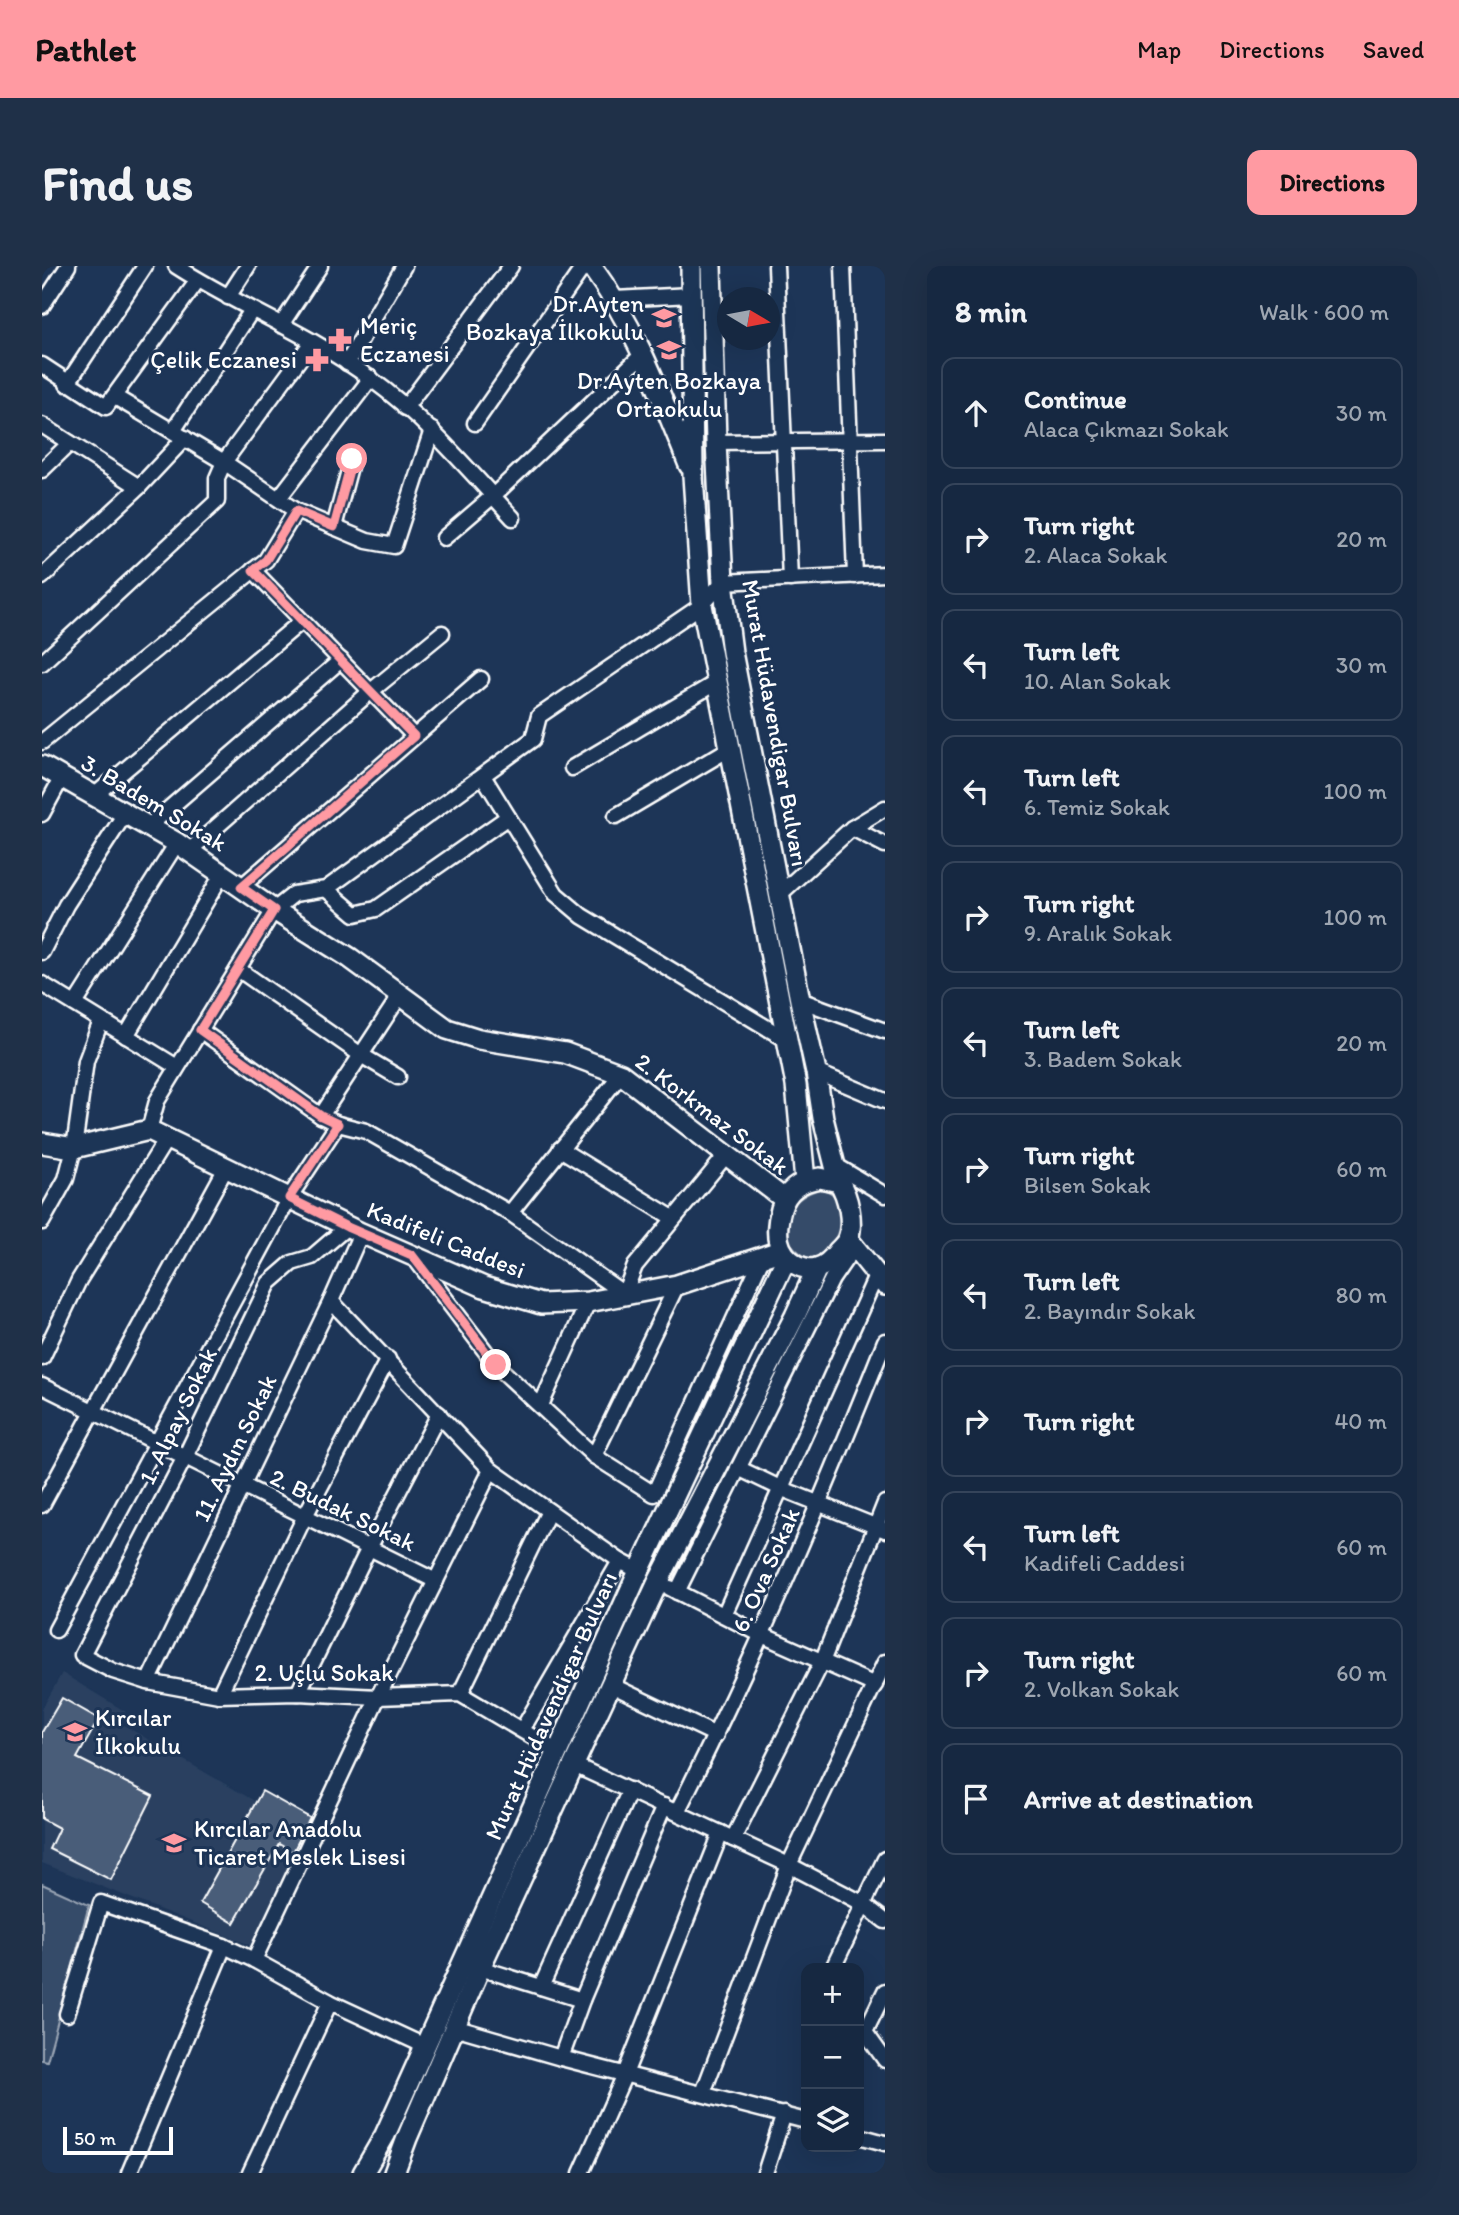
<!DOCTYPE html>
<meta charset="utf-8">
<style>
:root{--surface:#162841;--page:#1f3048;--text:#f1f3f6;--muted:#9ea6b1;--line:#35445a;--accent:#ff9aa2}
body{margin:0;font-family:Itim,sans-serif;background:var(--page);color:var(--text)}
.controls{position:absolute;right:21px;bottom:21px;display:grid;overflow:hidden;border-radius:14px;box-shadow:0 7px 28px #0002}
.controls button{width:63px;height:63px;display:grid;place-items:center;padding:0;border:0;border-bottom:2px solid var(--line);background:var(--surface);color:var(--text);font:35px sans-serif}
.compass{position:absolute;left:675px;top:21px;width:63px;height:63px;border-radius:50%;background:var(--surface);box-shadow:0 7px 28px #0002;rotate:100deg}
.scale{position:absolute;left:21px;bottom:18px;width:110px;box-sizing:border-box;padding-left:7px;border:4px solid #fff;border-top:0;font-size:19px;line-height:24px;white-space:nowrap;color:#fff;-webkit-text-stroke:5px #1d3557;paint-order:stroke}
.stop{position:absolute;width:21px;height:21px;margin:-16px;border:5px solid #ff9aa2;border-radius:50%;background:#fff}
.stop.end{background:#ff9aa2;border-color:#fff;box-shadow:0 2px 7px #0008}
.list{margin:0;padding:0;list-style:none}
h2{display:flex;justify-content:space-between;align-items:center;height:91px;margin:0;padding:0 28px;font-size:30px}
h2 small{font-size:23px;font-weight:400;color:var(--muted)}
.list li{display:grid;grid-template-columns:46px 1fr auto;gap:21px;align-items:center;box-sizing:border-box;height:112px;margin:0 14px 14px;padding:0 14px;border:2px solid var(--line);border-radius:14px}
.list b{display:block;font-size:26px;white-space:nowrap}
.list p{margin:0;font-size:23px;white-space:nowrap;color:var(--muted)}
.list em{font-size:23px;font-style:normal;color:var(--muted)}
.icon{flex:none;width:38px;height:38px;fill:none;stroke:currentColor;stroke-width:2;stroke-linecap:round;stroke-linejoin:round}
.map{position:relative;flex:none;width:843px;height:1907px;overflow:hidden;border-radius:14px}
header{display:flex;align-items:center;gap:42px;box-sizing:border-box;height:98px;padding:0 35px;background:var(--accent);color:#111}
header strong{font-size:33px}
nav{display:flex;gap:38px;margin-inline-start:auto;font-size:24px}
.intro{display:flex;align-items:center;justify-content:space-between;box-sizing:border-box;height:168px;padding:0 42px}
h1{margin:0;font-size:49px}
.button{padding:18px 32px;border-radius:14px;background:var(--accent);color:#111;font-size:24px;font-weight:700}
main{display:flex;gap:42px;padding:0 42px}
aside{flex:1;background:var(--surface);border-radius:14px;box-shadow:0 7px 28px #0002}
.map>svg:first-child{display:block}
.built{fill:#2a4161}
.green{fill:#364b69;stroke:#9aa5b4;stroke-width:2}
.building{fill:#4a5d79;stroke:#fff;stroke-width:2}
.lines{fill:none;stroke-linecap:round;stroke-linejoin:round}
.street-casing{stroke:#fff;stroke-width:19}
.secondary-casing{stroke:#fff;stroke-width:24}
.street{stroke:#1d3557;stroke-width:14}
.secondary{stroke:#1d3557;stroke-width:19}
.route{stroke:#ff9aa2;stroke-width:9}
.labels{text-anchor:middle;stroke-width:6;stroke-linejoin:round;paint-order:stroke}
.poi-label{font-size:24px;fill:#fff;stroke:#1d3557;text-anchor:start}
.street-label{font-size:24px;fill:#fff;stroke:#1d3557}
</style>
<header>
<strong>Pathlet</strong>
<nav><a>Map</a><a>Directions</a><a>Saved</a></nav>
</header>
<div class="intro"><h1>Find us</h1><a class="button">Directions</a></div>
<main>
<div class="map">
<svg width="843" height="1907" viewBox="0 0 843 1907">
<rect width="100%" height="100%" fill="#1d3557"/>
<filter id="ink" filterUnits="userSpaceOnUse"><feTurbulence type="fractalNoise" baseFrequency=".0143" numOctaves="2"/><feDisplacementMap in="SourceGraphic" scale="14" xChannelSelector="R" yChannelSelector="G"/><feConvolveMatrix kernelMatrix="1 2 1 2 8 2 1 2 1" color-interpolation-filters="sRGB"/></filter>
<g filter="url(#ink)">
<!-- built -->
<path class="built" d="M20 1407 84 1446 78 1457 264 1565 208 1679 0 1597V1443Z"/>
<!-- green -->
<g class="green">
<path d="M778 923C819 927 791 1014 758 987 728 963 747 931 778 923Z"/>
<path d="M0 1618 47 1639 5 1795 0 1794Z"/>
</g>
<!-- building -->
<g class="building">
<path d="M20 1432 57 1453 35 1492 111 1530 69 1614 7 1583 17 1562 0 1553V1466Z"/>
<path d="M220 1525 268 1552 251 1586 237 1578 192 1657 158 1637Z"/>
</g>
<g class="lines">
<!-- street casing -->
<g class="street-casing">
<g id="street">
<path d="M134 0C197 41 269 68 329 113 383 152 426 203 471 252"/>
<path d="M734 0 748 313"/>
<path d="M801 0 813 310"/>
<path d="M186 31 206 0"/>
<path d="M573 33 649 29"/>
<path d="M0 40 26 0"/>
<path d="M239 59 278 0"/>
<path d="M305 97 362 0"/>
<path d="M0 99 64 141 156 14"/>
<path d="M25 118 103 0"/>
<path d="M73 131 182 196 254 245 325 275 352 280 390 164"/>
<path d="M363 142 469 0"/>
<path d="M433 157 542 0"/>
<path d="M0 159 97 221"/>
<path d="M131 165 210 44"/>
<path d="M674 176 843 174"/>
<path d="M0 204 28 177"/>
<path d="M237 232 329 112"/>
<path d="M292 261 310 193"/>
<path d="M402 272 451 230 602 87"/>
<path d="M211 304 372 470"/>
<path d="M0 311 97 221 143 172"/>
<path d="M0 397 175 235V212L182 196 270 76"/>
<path d="M0 476 224 294 254 245"/>
<path d="M530 502 675 416"/>
<path d="M441 510 514 628 540 650 745 774"/>
<path d="M53 529 260 355"/>
<path d="M0 548 20 511"/>
<path d="M574 550 687 483"/>
<path d="M108 559 299 394"/>
<path d="M810 562 843 579"/>
<path d="M147 585 328 426 400 367"/>
<path d="M199 621 439 413"/>
<path d="M284 623 313 648 334 643 466 551"/>
<path d="M739 627 810 562 843 542"/>
<path d="M0 686 24 639 84 546"/>
<path d="M196 703 319 789 356 811"/>
<path d="M0 718 135 801"/>
<path d="M758 734 843 765"/>
<path d="M33 738 135 577"/>
<path d="M158 764 279 850 359 728"/>
<path d="M84 770 181 607"/>
<path d="M774 806 843 835"/>
<path d="M279 850 296 858 324 865 468 947 582 1028 593 1000 685 888"/>
<path d="M107 864 115 835 232 644 252 628 284 623 491 473 497 450 660 339 681 316 843 308"/>
<path d="M518 883 631 952"/>
<path d="M793 899 843 929"/>
<path d="M468 947 579 808"/>
<path d="M0 956 24 913 32 882 44 795 59 755"/>
<path d="M305 961 270 991 250 997 227 1017 143 1191 40 1389 71 1405 106 1416 177 1429 256 1427 336 1431 418 1428 516 1486"/>
<path d="M371 990 454 1099 552 1190 612 1228 720 992"/>
<path d="M289 1035 449 1204 578 1295 597 1305"/>
<path d="M0 1092 37 1014 125 872"/>
<path d="M0 1120 394 1315"/>
<path d="M499 1139 546 1036"/>
<path d="M552 1190 635 1019"/>
<path d="M696 1202 738 1222 843 1264"/>
<path d="M0 1239 185 900"/>
<path d="M628 1322 720 1369 833 1419"/>
<path d="M635 1326 790 1013 812 981"/>
<path d="M682 1349 834 1010"/>
<path d="M14 1364 247 932 296 858"/>
<path d="M106 1416 289 1035 319 967"/>
<path d="M569 1419 674 1469"/>
<path d="M256 1427 327 1282 397 1148"/>
<path d="M418 1428 507 1245"/>
<path d="M177 1429 263 1250 346 1093"/>
<path d="M480 1464 578 1295"/>
<path d="M532 1499 747 1599 820 1637 843 1655"/>
<path d="M635 1546C713 1392 779 1235 843 1075"/>
<path d="M691 1573 780 1396 843 1237"/>
<path d="M212 1694 288 1736 383 1780"/>
<path d="M438 1702 540 1734"/>
<path d="M791 1702 843 1593"/>
<path d="M499 1721 588 1524"/>
<path d="M25 1748 59 1637 182 1680 212 1694 336 1431 449 1204"/>
<path d="M412 1761 519 1792 764 1855"/>
<path d="M817 1763 823 1766 843 1794"/>
<path d="M823 1766 843 1725"/>
<path d="M519 1792 540 1734 622 1540"/>
<path d="M661 1827 747 1599 843 1396"/>
<path d="M817 1870 843 1877"/>
<path d="M87 1907 182 1680"/>
<path d="M208 1907 288 1736"/>
<path d="M539 1907 583 1808 679 1567"/>
<path d="M723 1907 742 1848"/>
</g>
</g>
<!-- secondary casing -->
<g class="secondary-casing">
<g id="secondary">
<path d="M549 0C594 61 619 130 647 199"/>
<path d="M649 0 651 210 660 339 754 819 763 915"/>
<path d="M669 0 674 176 681 316 690 386 758 734 774 806 781 852 797 916"/>
<path d="M0 500 135 577 232 644 308 692 405 763 437 773 523 787 579 808 742 933"/>
<path d="M0 877 32 882 107 864 319 967 442 1021 499 1038 546 1036 635 1019 738 985"/>
<path d="M778 912 797 916C806 930 812 956 806 973 804 977 799 982 796 985 791 992 783 1000 775 1002 769 1004 760 1002 755 999 733 987 733 965 739 943 745 923 759 915 778 912Z"/>
<path d="M806 973 843 1019"/>
<path d="M321 1907 343 1869 597 1305 744 993"/>
<path d="M352 1907 365 1872 438 1702 616 1316 753 1050 775 1002"/>
</g>
</g>
<!-- street -->
<use href="#street" class="street"/>
<!-- secondary -->
<use href="#secondary" class="secondary"/>
</g>
</g>
<g class="lines" filter="url(#ink)">
<!-- route -->
<path class="route" d="M310 193 292 261 254 245 224 294 211 304 372 470 199 621 232 644 158 764 279 850 296 858 247 932 305 961 370 989 454 1099"/>
</g>
<!-- icons -->
<defs>
<g id="school-bare" transform="scale(1.89)"><path d="M0-5L7-2L0 1L-7-2ZM-4 1L0 2.5L4 1V4Q0 6-4 4Z" fill="#ff9aa2" stroke="#1d3557" stroke-width="2.5" paint-order="stroke"/></g>
<g id="pharmacy-bare" transform="scale(1.89)"><path d="M-2-6h4v4h4v4h-4v4h-4v-4h-4v-4h4Z" fill="#ff9aa2" stroke="#1d3557" stroke-width="2.5" paint-order="stroke"/></g>
</defs>
<g fill-rule="evenodd">
<use href="#school-bare" x="622" y="52"/>
<use href="#pharmacy-bare" x="298" y="74"/>
<use href="#school-bare" x="627" y="84"/>
<use href="#pharmacy-bare" x="275" y="94"/>
<use href="#school-bare" x="33" y="1466"/>
<use href="#school-bare" x="132" y="1577"/>
</g>
<g class="labels">
<!-- poi labels -->
<g class="poi-label">
<text x="602" y="46" text-anchor="end">Dr.Ayten<tspan x="602" dy="28">Bozkaya İlkokulu</tspan></text>
<text x="318" y="68">Meriç<tspan x="318" dy="28">Eczanesi</tspan></text>
<text x="255" y="102" text-anchor="end">Çelik Eczanesi</text>
<text x="627" y="123" text-anchor="middle">Dr.Ayten Bozkaya<tspan x="627" dy="28">Ortaokulu</tspan></text>
<text x="53" y="1460">Kırcılar<tspan x="53" dy="28">İlkokulu</tspan></text>
<text x="152" y="1571">Kırcılar Anadolu<tspan x="152" dy="28">Ticaret Meslek Lisesi</tspan></text>
</g>
<!-- street labels -->
<g class="street-label">
<text transform="translate(733 457) rotate(80)" y="8">Murat Hüdavendigar Bulvarı</text>
<text transform="translate(112 537) rotate(31)" y="8">3. Badem Sokak</text>
<text transform="translate(670 848) rotate(37)" y="8">2. Korkmaz Sokak</text>
<text transform="translate(404 974) rotate(22)" y="8">Kadifeli Caddesi</text>
<text transform="translate(136 1150) rotate(-64)" y="8">1. Alpay Sokak</text>
<text transform="translate(193 1182) rotate(-64)" y="8">11. Aydın Sokak</text>
<text transform="translate(301 1244) rotate(26)" y="8">2. Budak Sokak</text>
<text transform="translate(724 1304) rotate(-66)" y="8">6. Ova Sokak</text>
<text x="282" y="1415">2. Uçlu Sokak</text>
<text transform="translate(509 1440) rotate(-66)" y="8">Murat Hüdavendigar Bulvarı</text>
</g>
</g>
</svg>
<div class="controls">
<button>+</button>
<button>−</button>
<button><svg class="icon" aria-label="layers" viewBox="0 0 24 24"><path d="M12 4l9 5-9 5-9-5zM3 14l9 5 9-5"/></svg></button>
</div>
<svg class="compass" viewBox="-18 -18 36 36"><path d="M0-13l5 13h-10z" fill="#e53935"/><path d="M0 13l5-13h-10z" fill="#9ea6b1"/></svg>
<div class="scale">50 m</div>
<div class="stop" style="left:310px;top:193px"></div>
<div class="stop end" style="left:454px;top:1099px"></div>
</div>
<aside>
<h2>8 min<small>Walk · 600 m</small></h2>
<ul class="list">
<li><svg class="icon" aria-label="ahead" viewBox="0 0 24 24"><path d="M12 20V5M6 11l6-6 6 6"/></svg><div><b>Continue</b><p>Alaca Çıkmazı Sokak</p></div><em>30 m</em></li>
<li><svg class="icon" aria-label="right" viewBox="0 0 24 24"><path d="M7 20v-9h11M14 6l5 5-5 5"/></svg><div><b>Turn right</b><p>2. Alaca Sokak</p></div><em>20 m</em></li>
<li><svg class="icon" aria-label="left" viewBox="0 0 24 24"><path d="M17 20v-9H6M10 6l-5 5 5 5"/></svg><div><b>Turn left</b><p>10. Alan Sokak</p></div><em>30 m</em></li>
<li><svg class="icon" aria-label="left" viewBox="0 0 24 24"><path d="M17 20v-9H6M10 6l-5 5 5 5"/></svg><div><b>Turn left</b><p>6. Temiz Sokak</p></div><em>100 m</em></li>
<li><svg class="icon" aria-label="right" viewBox="0 0 24 24"><path d="M7 20v-9h11M14 6l5 5-5 5"/></svg><div><b>Turn right</b><p>9. Aralık Sokak</p></div><em>100 m</em></li>
<li><svg class="icon" aria-label="left" viewBox="0 0 24 24"><path d="M17 20v-9H6M10 6l-5 5 5 5"/></svg><div><b>Turn left</b><p>3. Badem Sokak</p></div><em>20 m</em></li>
<li><svg class="icon" aria-label="right" viewBox="0 0 24 24"><path d="M7 20v-9h11M14 6l5 5-5 5"/></svg><div><b>Turn right</b><p>Bilsen Sokak</p></div><em>60 m</em></li>
<li><svg class="icon" aria-label="left" viewBox="0 0 24 24"><path d="M17 20v-9H6M10 6l-5 5 5 5"/></svg><div><b>Turn left</b><p>2. Bayındır Sokak</p></div><em>80 m</em></li>
<li><svg class="icon" aria-label="right" viewBox="0 0 24 24"><path d="M7 20v-9h11M14 6l5 5-5 5"/></svg><div><b>Turn right</b></div><em>40 m</em></li>
<li><svg class="icon" aria-label="left" viewBox="0 0 24 24"><path d="M17 20v-9H6M10 6l-5 5 5 5"/></svg><div><b>Turn left</b><p>Kadifeli Caddesi</p></div><em>60 m</em></li>
<li><svg class="icon" aria-label="right" viewBox="0 0 24 24"><path d="M7 20v-9h11M14 6l5 5-5 5"/></svg><div><b>Turn right</b><p>2. Volkan Sokak</p></div><em>60 m</em></li>
<li><svg class="icon" aria-label="arrive" viewBox="0 0 24 24"><path d="M6 21V4h12l-3 4 3 4H6"/></svg><div><b>Arrive at destination</b></div></li>
</ul>
</aside>
</main>
